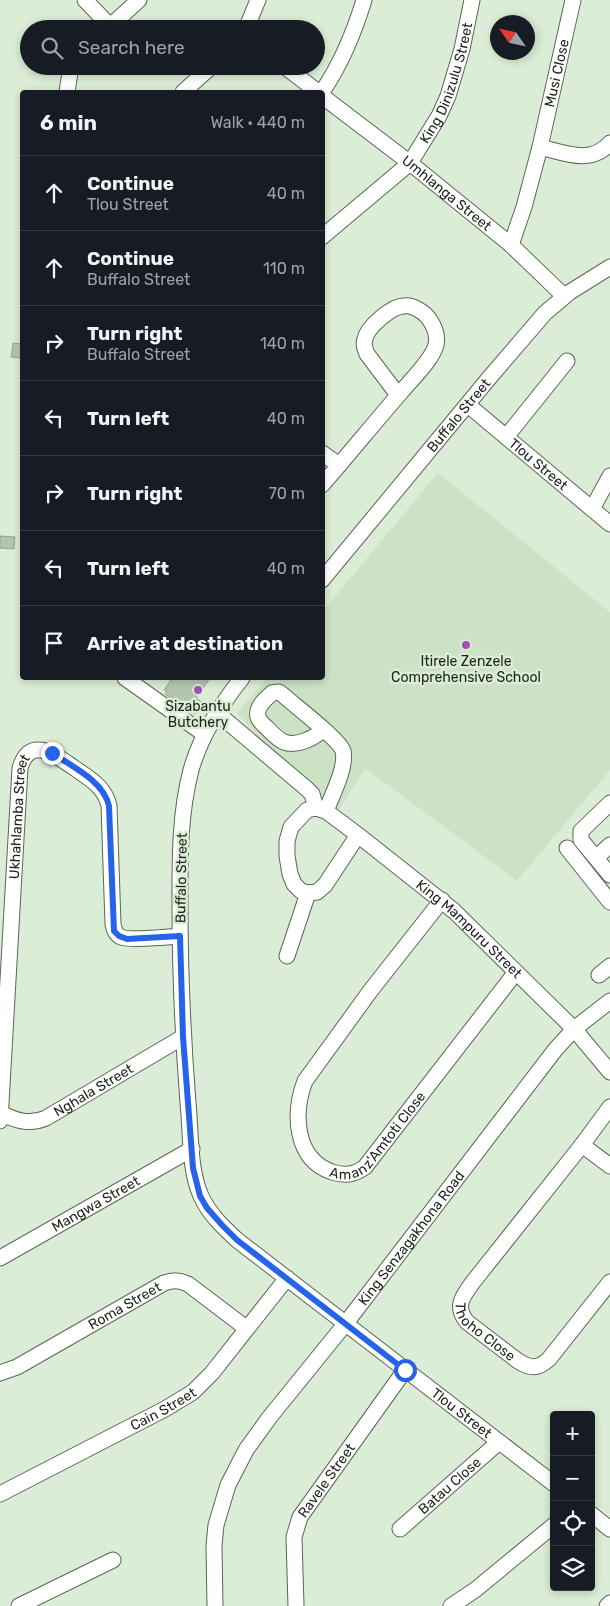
<!DOCTYPE html>
<meta charset="utf-8">
<style>
:root{--surface:#171b24;--page:#242831;--text:#f1f3f6;--muted:#9ea1a6;--line:#363941}
body{margin:0;font-family:Rubik,sans-serif;background:var(--page);color:var(--text)}
.controls{position:absolute;right:15px;bottom:15px;display:grid;overflow:hidden;border-radius:5px;box-shadow:0 2px 8px #0003}
.controls button{width:45px;height:45px;display:grid;place-items:center;padding:0;border:0;border-bottom:1px solid var(--line);background:var(--surface);color:var(--text);font:25px sans-serif}
.compass{position:absolute;left:490px;top:15px;width:45px;height:45px;border-radius:50%;background:var(--surface);box-shadow:0 2px 8px #0003;rotate:304deg}
.stop{position:absolute;width:15px;height:15px;margin:-11px;border:4px solid #2563eb;border-radius:50%;background:#fff}
.stop.end{background:#2563eb;border-color:#fff;box-shadow:0 1px 5px #0008}
.list{margin:0;padding:0;list-style:none}
h2{display:flex;justify-content:space-between;align-items:center;height:65px;margin:0;padding:0 20px;font-size:21px}
h2 small{font-size:16px;font-weight:400;color:var(--muted)}
.list li{display:grid;grid-template-columns:32px 1fr auto;gap:15px;align-items:center;box-sizing:border-box;height:75px;padding:0 20px;border-top:1px solid var(--line)}
.list b{display:block;font-size:19px;white-space:nowrap}
.list p{margin:0;font-size:16px;white-space:nowrap;color:var(--muted)}
.list em{font-size:16px;font-style:normal;color:var(--muted)}
.icon{flex:none;width:28px;height:28px;fill:none;stroke:currentColor;stroke-width:2;stroke-linecap:round;stroke-linejoin:round}
.map{position:relative;flex:none;width:610px;height:1606px;overflow:hidden}
.search{position:absolute;background:var(--surface);box-shadow:0 2px 8px #0003;left:20px;top:20px;width:305px;height:55px;display:flex;align-items:center;gap:12px;box-sizing:border-box;padding:0 18px;border-radius:28px;color:var(--muted);font-size:19px}
.panel{position:absolute;background:var(--surface);box-shadow:0 2px 8px #0003;left:20px;top:90px;width:305px;height:590px;border-radius:5px}
.map>svg:first-child{display:block}
.built{fill:#cbe2c4}
.building{fill:#b4c5af;stroke:#95a690}
.lines{fill:none;stroke-linecap:round;stroke-linejoin:round}
.minor-casing{stroke:#586854;stroke-width:17}
.minor{stroke:#fff;stroke-width:15}
.route{stroke:#2563eb;stroke-width:6}
.poi-dot{fill:#a44ebb;stroke:#dbedd6;stroke-width:2}
.labels{text-anchor:middle;stroke-width:5;stroke-linejoin:round;paint-order:stroke}
.street-label{font-size:14px;fill:#1d231b;stroke:#dbedd6}
.poi-label{font-size:14px;fill:#1d231b;stroke:#dbedd6}
</style>
<div class="map">
<svg width="610" height="1606" viewBox="0 0 610 1606">
<rect width="100%" height="100%" fill="#dbedd6"/>
<!-- built -->
<path class="built" d="M438 473 610 612V770L517 881 365 768 338 811 287 766 237 713 267 678H322L323 611Z"/>
<!-- building -->
<g class="building">
<path d="M13 343 22 344V358L11 357Z"/>
<path d="M0 536 15 537 14 549 0 548Z"/>
<path d="M172 678H210L196 698 203 703 195 714 165 694 167 691 164 690Z"/>
</g>
<g class="lines">
<!-- minor casing -->
<g class="minor-casing">
<g id="minor">
<path d="M85 0 110 26"/>
<path d="M107 29 139 0"/>
<path d="M246 29 258 0"/>
<path d="M284 66 318 92"/>
<path d="M67 92 71 66"/>
<path d="M183 92 212 66"/>
<path d="M322 92C341 64 354 33 364 0"/>
<path id="s1" d="M322 96 410 163 511 245 564 296"/>
<path d="M540 147C565 153 591 165 610 143"/>
<path id="s2" d="M322 237 410 163 439 116 448 96 462 49 472 0"/>
<path id="s3" d="M511 245 524 207 540 147 573 0"/>
<path id="s4" d="M468 405 610 524"/>
<path d="M506 437 567 361"/>
<path d="M322 453 339 465"/>
<path d="M322 485C349 454 375 422 402 391 412 379 432 360 436 345 439 332 430 316 419 310 414 307 409 305 404 306 392 306 367 327 365 339 363 344 365 349 367 354L398 395"/>
<path d="M592 509 610 476"/>
<path id="s5" d="M322 580 490 377 545 313 570 292 610 267"/>
<path d="M125 678 204 734"/>
<path id="s6" d="M242 678C220 706 201 735 191 770 179 816 180 862 180 909 180 974 183 1038 188 1103 191 1131 189 1170 201 1196 209 1214 223 1227 237 1240L554 1484"/>
<path d="M217 713 307 789 312 794 316 808"/>
<path d="M323 730C314 738 297 747 284 742 277 739 271 732 266 727 261 723 256 718 258 711 259 704 267 698 272 693L279 692 283 695C294 705 340 740 343 751 347 767 332 795 326 811"/>
<path d="M610 803 581 831V840L610 875"/>
<path id="s7" d="M358 835 325 885 317 892 308 893 301 891 294 884 290 874 287 856V841L291 827 307 810 316 808 326 811 358 835 454 911 574 1029 610 1072"/>
<path d="M567 848 610 902"/>
<path d="M596 858 610 845"/>
<path id="s8" d="M442 900 371 990 305 1081C293 1112 294 1159 332 1172 345 1176 354 1175 365 1167L516 972"/>
<path d="M287 956 308 893"/>
<path d="M599 975 610 966"/>
<path id="s9" d="M610 1107 582 1145 473 1282C463 1296 454 1306 467 1322L518 1361C531 1369 538 1369 549 1359L610 1282"/>
<path id="s10" d="M1 1113C16 1121 30 1125 46 1118L183 1037"/>
<path id="s11" d="M0 1121 20 768C30 735 55 755 73 767 88 778 105 786 109 806L113 924C114 929 115 934 121 937 129 941 168 937 180 936"/>
<path d="M582 1145 610 1166"/>
<path id="s12" d="M0 1258 192 1149"/>
<path id="s13" d="M0 1373 17 1367 164 1283C173 1280 179 1280 188 1284L246 1328"/>
<path id="s14" d="M0 1494 165 1409 193 1392 212 1373 287 1278"/>
<path d="M591 1514 610 1529"/>
<path id="s15" d="M400 1529 499 1442"/>
<path d="M19 1606 113 1560"/>
<path id="s16" d="M215 1606 214 1546 216 1525 228 1485 246 1450 269 1418 346 1323 555 1050 574 1029 610 1001"/>
<path id="s17" d="M296 1606 294 1537 300 1517 405 1370"/>
<path d="M451 1606 475 1590 554 1525"/>
<path d="M607 1606 610 1603"/>
</g>
</g>
<!-- minor -->
<use href="#minor" class="minor"/>
</g>
<g class="lines">
<!-- route -->
<path class="route" d="M52 753C71 766 104 781 109 806L114 931 119 936 127 939 180 936 183 1037 193 1168 200 1196 207 1208 222 1225 237 1240 405 1370"/>
</g>
<!-- markers -->
<g class="poi-dot">
<circle cx="466" cy="645" r="5"/>
<circle cx="198" cy="690" r="5"/>
</g>
<g class="labels">
<!-- street labels -->
<g class="street-label">
<text dy="5" stroke="none"><textPath href="#s3" startOffset="178">Musi Close</textPath></text>
<text dy="5" stroke="none"><textPath href="#s2" startOffset="204">King Dinizulu Street</textPath></text>
<text dy="5" stroke="none"><textPath href="#s1" startOffset="158">Umhlanga Street</textPath></text>
<text dy="5" stroke="none"><textPath href="#s5" startOffset="214">Buffalo Street</textPath></text>
<text dy="5" stroke="none"><textPath href="#s4" startOffset="92">Tlou Street</textPath></text>
<text dy="5" stroke="none"><textPath href="#s11" startOffset="305">Ukhahlamba Street</textPath></text>
<text transform="translate(181 878) rotate(-89)" y="5">Buffalo Street</text>
<text dy="5" stroke="none"><textPath href="#s7" startOffset="384">King Mampuru Street</textPath></text>
<text dy="5" stroke="none"><textPath href="#s10" startOffset="102">Nghala Street</textPath></text>
<text dy="5" stroke="none"><textPath href="#s8" startOffset="396">Amanz'Amtoti Close</textPath></text>
<text dy="5" stroke="none"><textPath href="#s12" startOffset="110">Mangwa Street</textPath></text>
<text dy="5" stroke="none"><textPath href="#s16" startOffset="431">King Senzagakhona Road</textPath></text>
<text dy="5" stroke="none"><textPath href="#s13" startOffset="142">Roma Street</textPath></text>
<text dy="5" stroke="none"><textPath href="#s9" startOffset="286">Thoho Close</textPath></text>
<text dy="5" stroke="none"><textPath href="#s14" startOffset="184">Cain Street</textPath></text>
<text dy="5" stroke="none"><textPath href="#s6" startOffset="875">Tlou Street</textPath></text>
<text dy="5" stroke="none"><textPath href="#s17" startOffset="135">Ravele Street</textPath></text>
<text dy="5" stroke="none"><textPath href="#s15" startOffset="66">Batau Close</textPath></text>
</g>
<!-- poi labels -->
<g class="poi-label">
<text x="466" y="666">Itirele Zenzele<tspan x="466" dy="16">Comprehensive School</tspan></text>
<text x="198" y="711">Sizabantu<tspan x="198" dy="16">Butchery</tspan></text>
</g>
</g>
</svg>
<div class="controls">
<button>+</button>
<button>−</button>
<button><svg class="icon" aria-label="locate" viewBox="0 0 24 24"><circle cx="12" cy="12" r="6"/><path d="M12 2v4M12 18v4M2 12h4M18 12h4"/></svg></button>
<button><svg class="icon" aria-label="layers" viewBox="0 0 24 24"><path d="M12 4l9 5-9 5-9-5zM3 14l9 5 9-5"/></svg></button>
</div>
<svg class="compass" viewBox="-18 -18 36 36"><path d="M0-13l5 13h-10z" fill="#e53935"/><path d="M0 13l5-13h-10z" fill="#9ea1a6"/></svg>
<div class="stop" style="left:405px;top:1370px"></div>
<div class="stop end" style="left:52px;top:753px"></div>
<div class="search"><svg class="icon" aria-label="search" viewBox="0 0 24 24"><circle cx="10" cy="10" r="6"/><path d="M15 15l6 6"/></svg>Search here</div>
<section class="panel">
<h2>6 min<small>Walk · 440 m</small></h2>
<ul class="list">
<li><svg class="icon" aria-label="ahead" viewBox="0 0 24 24"><path d="M12 20V5M6 11l6-6 6 6"/></svg><div><b>Continue</b><p>Tlou Street</p></div><em>40 m</em></li>
<li><svg class="icon" aria-label="ahead" viewBox="0 0 24 24"><path d="M12 20V5M6 11l6-6 6 6"/></svg><div><b>Continue</b><p>Buffalo Street</p></div><em>110 m</em></li>
<li><svg class="icon" aria-label="right" viewBox="0 0 24 24"><path d="M7 20v-9h11M14 6l5 5-5 5"/></svg><div><b>Turn right</b><p>Buffalo Street</p></div><em>140 m</em></li>
<li><svg class="icon" aria-label="left" viewBox="0 0 24 24"><path d="M17 20v-9H6M10 6l-5 5 5 5"/></svg><div><b>Turn left</b></div><em>40 m</em></li>
<li><svg class="icon" aria-label="right" viewBox="0 0 24 24"><path d="M7 20v-9h11M14 6l5 5-5 5"/></svg><div><b>Turn right</b></div><em>70 m</em></li>
<li><svg class="icon" aria-label="left" viewBox="0 0 24 24"><path d="M17 20v-9H6M10 6l-5 5 5 5"/></svg><div><b>Turn left</b></div><em>40 m</em></li>
<li><svg class="icon" aria-label="arrive" viewBox="0 0 24 24"><path d="M6 21V4h12l-3 4 3 4H6"/></svg><div><b>Arrive at destination</b></div></li>
</ul>
</section>
</div>
